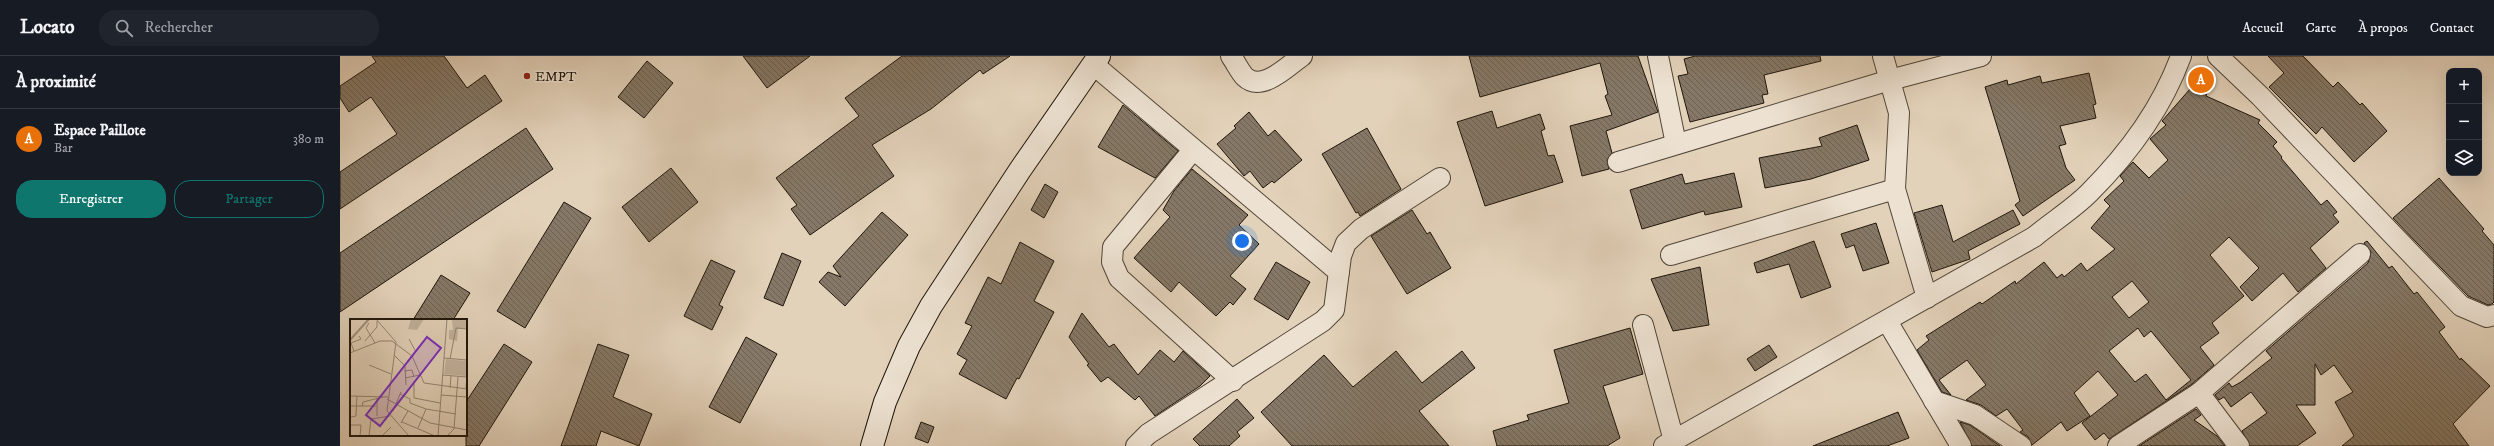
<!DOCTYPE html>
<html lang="fr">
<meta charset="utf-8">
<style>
:root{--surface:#171b24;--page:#20242c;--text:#f1f3f6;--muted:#9ea1a6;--line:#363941;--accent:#0f766e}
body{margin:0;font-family:"IM FELL DW Pica",serif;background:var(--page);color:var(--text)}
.controls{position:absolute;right:12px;top:12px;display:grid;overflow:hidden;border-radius:8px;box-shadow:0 4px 16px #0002}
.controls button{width:36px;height:36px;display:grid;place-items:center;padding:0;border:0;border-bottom:1px solid var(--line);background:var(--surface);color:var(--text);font:20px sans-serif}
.you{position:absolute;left:902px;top:185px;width:14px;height:14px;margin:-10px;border:3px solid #fff;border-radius:50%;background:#1a73e8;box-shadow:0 0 0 6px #1a73e833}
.badge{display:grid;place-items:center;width:26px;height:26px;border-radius:50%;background:var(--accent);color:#fff;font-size:13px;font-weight:700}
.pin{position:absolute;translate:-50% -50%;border:2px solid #fff;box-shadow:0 1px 4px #0006}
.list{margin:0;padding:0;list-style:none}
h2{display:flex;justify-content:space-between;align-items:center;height:52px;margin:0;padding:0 16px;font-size:17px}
h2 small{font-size:13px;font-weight:400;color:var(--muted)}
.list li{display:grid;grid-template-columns:26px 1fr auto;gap:12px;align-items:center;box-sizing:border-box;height:60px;padding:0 16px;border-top:1px solid var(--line)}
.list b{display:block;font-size:15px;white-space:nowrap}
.list p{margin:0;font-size:13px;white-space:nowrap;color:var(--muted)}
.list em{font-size:13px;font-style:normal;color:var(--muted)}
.actions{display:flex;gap:8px;padding:12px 16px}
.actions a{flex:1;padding:9px 0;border:1px solid var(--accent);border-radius:16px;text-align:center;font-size:14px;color:var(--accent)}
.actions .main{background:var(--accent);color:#fff}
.icon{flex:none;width:22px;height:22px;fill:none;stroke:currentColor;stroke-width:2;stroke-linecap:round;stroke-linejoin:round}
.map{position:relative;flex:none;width:2154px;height:390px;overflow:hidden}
header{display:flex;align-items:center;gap:24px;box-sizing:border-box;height:56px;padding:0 20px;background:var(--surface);border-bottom:1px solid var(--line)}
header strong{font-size:19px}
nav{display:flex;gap:22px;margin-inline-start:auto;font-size:14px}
.search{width:280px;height:36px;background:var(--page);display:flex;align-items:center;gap:10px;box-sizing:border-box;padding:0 14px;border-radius:16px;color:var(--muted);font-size:15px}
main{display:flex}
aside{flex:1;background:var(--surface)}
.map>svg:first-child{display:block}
.building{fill:url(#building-back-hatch);stroke:#1f160b;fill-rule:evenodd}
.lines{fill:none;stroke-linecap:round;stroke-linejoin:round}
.minor-casing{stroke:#504537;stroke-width:22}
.secondary-casing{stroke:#1f160b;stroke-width:24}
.minor{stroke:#ede2d2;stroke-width:20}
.secondary{stroke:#ede2d2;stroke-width:22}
.poi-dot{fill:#8f2418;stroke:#ede2d2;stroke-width:1.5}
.labels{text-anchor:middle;stroke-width:3;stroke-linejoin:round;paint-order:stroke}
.poi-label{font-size:14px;fill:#1f160b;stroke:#ede2d2;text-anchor:start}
.inset-river{fill:none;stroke:#a0927e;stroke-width:2}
.inset-road{fill:none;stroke:#958774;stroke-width:1}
.view{fill:#7b2cbf;fill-opacity:0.15;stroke:#7b2cbf;stroke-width:2}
.inset-edge{fill:none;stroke:#1f160b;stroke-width:2}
</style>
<header>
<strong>Locato</strong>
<div class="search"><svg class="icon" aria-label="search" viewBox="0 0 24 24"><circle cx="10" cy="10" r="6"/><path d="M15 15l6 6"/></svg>Rechercher</div>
<nav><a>Accueil</a><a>Carte</a><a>À propos</a><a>Contact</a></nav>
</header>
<main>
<aside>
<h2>À proximité<small></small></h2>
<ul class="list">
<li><span class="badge" style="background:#e8710a">A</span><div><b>Espace Paillote</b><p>Bar</p></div><em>380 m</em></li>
</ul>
<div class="actions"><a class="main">Enregistrer</a><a>Partager</a></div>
</aside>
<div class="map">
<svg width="2154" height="390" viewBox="0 0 2154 390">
<defs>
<pattern id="building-back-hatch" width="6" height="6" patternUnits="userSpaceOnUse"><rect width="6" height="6" fill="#857866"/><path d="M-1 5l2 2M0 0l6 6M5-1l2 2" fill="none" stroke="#6c6152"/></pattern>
</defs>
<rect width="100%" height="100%" fill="#e3d2ba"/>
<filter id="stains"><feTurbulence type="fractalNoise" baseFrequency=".005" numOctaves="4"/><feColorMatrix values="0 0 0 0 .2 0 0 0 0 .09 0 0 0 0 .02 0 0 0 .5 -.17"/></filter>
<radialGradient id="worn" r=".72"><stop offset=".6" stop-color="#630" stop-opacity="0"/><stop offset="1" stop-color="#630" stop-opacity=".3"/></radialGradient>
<!-- building -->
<g class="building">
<path d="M32 0H104L127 32 145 19 162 45 0 153V116L57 78 31 41 9 56 0 42V30L36 6Z"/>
<path d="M403 0H470L427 32Z"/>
<path d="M562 0H670L643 18 640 14 591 53 532 89 554 120 470 179 451 153 457 149 436 122 519 60 505 42Z"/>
<path d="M1129 0H1298L1318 56 1266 75 1272 97 1267 104 1269 113 1242 120 1230 70 1272 59 1265 40 1268 38 1260 7 1140 41Z"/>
<path d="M1355 0H1480L1481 5 1424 19 1428 38 1422 39 1424 47 1350 66 1338 20 1348 18 1344 3Z"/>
<path d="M1928 0H1963L1993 31 1998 26 2020 49 2022 47 2047 75 2014 106 1982 71 1976 78 1929 31 1944 17Z"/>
<path d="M307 5 333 27 304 62 278 41Z"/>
<path d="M1856 13 1872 19 1866 40 1920 64 1918 67 1937 86 1933 90 1942 101 1941 102 1981 149 1987 144 1997 156 1993 159 1999 166 1970 192 1986 212 1958 236 1943 217 1912 245 1900 231 1919 212 1889 181 1870 199 1904 240 1872 267 1879 277 1860 291 1874 309 1852 328 1769 383 1764 377 1755 384 1742 367 1778 339 1758 315 1734 337 1750 360 1727 375 1721 366 1692 389 1688 381 1680 376 1683 374 1667 353 1656 360 1641 349 1626 344 1646 329 1627 304 1599 324 1611 339 1602 336 1577 294 1589 284 1586 280 1640 246 1642 248 1675 225 1676 228 1704 206 1717 222 1722 218 1724 221 1741 207 1747 215 1775 193 1751 172 1770 150 1764 144 1784 125 1780 120 1793 106 1809 122 1828 104 1810 83 1826 69 1822 65 1850 33ZM1792 225 1809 246 1789 262 1772 241ZM1798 272 1804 281 1811 275 1851 324 1826 344 1806 318 1795 326 1769 295Z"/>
<path d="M1749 17 1756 48 1753 49 1756 62 1720 70 1726 88 1719 90 1726 112 1735 124 1683 160 1675 149 1680 145 1645 31 1667 24 1668 29 1700 20 1702 27Z"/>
<path d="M783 49 838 95 815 122 758 91Z"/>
<path d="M1152 55 1157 72 1200 58 1205 73 1201 75 1208 100 1214 99 1223 126 1145 150 1117 66Z"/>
<path d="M909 56 928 80 935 74 962 104 934 127 932 125 923 132 910 115 904 120 877 88 896 72 894 70Z"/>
<path d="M1517 69 1529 104 1471 123 1425 132 1419 102 1482 90 1479 82Z"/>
<path d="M186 72 213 113 0 256V197Z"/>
<path d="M1027 72 1061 133 1020 160 1018 156 1016 157 982 98Z"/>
<path d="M331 112 358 146 309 186 282 151Z"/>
<path d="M852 113 908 159 899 169 919 188 890 220 906 233 893 249 890 246 876 260 839 226 831 236 794 202 830 161 823 154 834 135Z"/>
<path d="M1394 117 1402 151 1365 159 1364 155 1302 173 1290 134 1342 118 1345 128Z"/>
<path d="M2099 122 2144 173 2142 175 2154 189V246L2152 248 2148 249 2128 240 2053 162Z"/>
<path d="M705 128 718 136 704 162 691 154Z"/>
<path d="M224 146 251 162 185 272 157 255Z"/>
<path d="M1602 149 1613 186 1673 154 1680 168 1628 195 1630 203 1592 216 1574 157Z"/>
<path d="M1072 154 1087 178 1090 176 1111 212 1067 238 1031 180Z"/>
<path d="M542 156 568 179 505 250 479 226 488 216 501 221 493 210Z"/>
<path d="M1536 167 1549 207 1523 215 1514 189 1506 192 1501 178Z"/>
<path d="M1474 185 1491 231 1461 242 1449 208 1417 217 1414 207Z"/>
<path d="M2027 185 2049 212 2052 210 2074 238 2077 236 2105 271 2099 276 2120 304 2121 302 2150 330 2113 368 2129 390H2002L2014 380 1995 346 2013 336 1994 309 1981 319 1975 308V349H1956L1976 377 1957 390H1910L1902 375 1927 357 1911 336 1891 351 1884 341 1879 344 1875 339 1889 327 1892 331 1901 326 1932 302 1926 295 2028 207 2031 196 2024 187Z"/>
<path d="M680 186 714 205 694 245 714 256 679 323 677 322 666 343 619 318 627 304 617 298 632 270 625 267 648 221 661 228Z"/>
<path d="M442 197 461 205 443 250 424 242Z"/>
<path d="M371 204 395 215 379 249 383 251 372 274 344 260Z"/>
<path d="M936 206 970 226 948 264 914 243Z"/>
<path d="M1360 211 1369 269 1333 275 1311 223Z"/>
<path d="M101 219 130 237 113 264H73Z"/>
<path d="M742 257 769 291 774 288 798 319 820 294 834 306 843 295 870 320 860 330 815 360 799 340 795 344 768 321 761 326 747 309 749 308 729 281Z"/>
<path d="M1290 272 1303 318 1263 330 1280 382 1267 390H1157L1153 375 1189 364 1187 359 1229 347 1214 294Z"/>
<path d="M406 281 437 298 400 367 369 351Z"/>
<path d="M164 288 192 306 139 390H126V346Z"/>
<path d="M258 288 289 299 273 341 312 358 299 390 261 375 256 390H221Z"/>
<path d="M1429 289 1437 301 1415 315 1407 303Z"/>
<path d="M1056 295 1082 327 1122 295 1135 312 1079 355 1109 390H952L921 356 984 299 1013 331Z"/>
<path d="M897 343 914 362 897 376 900 380 889 390H860L853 383Z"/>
<path d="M1856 353 1861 359 1854 364 1877 380 1885 390H1799Z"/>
<path d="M1558 356 1569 382 1547 390H1473Z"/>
<path d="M581 366 594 371 588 387 575 382Z"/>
<path d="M1620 366 1630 369 1660 390H1632Z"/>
</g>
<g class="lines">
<!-- minor casing -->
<g class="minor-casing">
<g id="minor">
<path d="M891 0C896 7 900 16 905 21 922 37 949 9 962 0"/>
<path d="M1318 0 1336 88"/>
<path d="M1543 0 1559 57 1555 133 1587 242"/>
<path d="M1878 0 1920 40 2121 250 2147 261 2154 259"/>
<path d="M754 9 999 216"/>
<path d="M853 94 773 191 772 206 779 222 893 325"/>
<path d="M1278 106 1550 24 1641 0"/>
<path d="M1331 199 1555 133"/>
<path d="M1547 265 1621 390"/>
<path d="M1303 269 1334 385"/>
<path d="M1859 337 1899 390"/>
<path d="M1594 345 1635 359 1681 390"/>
<path d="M796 390 808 378 983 265 994 254 1001 200 1006 187 1021 173 1100 122"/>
<path d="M1324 390 1694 181C1712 166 1733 153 1749 137 1788 98 1822 52 1841 0"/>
<path d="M1778 390 1859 337 2020 198"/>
</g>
</g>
<!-- secondary casing -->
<g class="secondary-casing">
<path id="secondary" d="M532 390 545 346 569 290 591 250 680 114 759 0"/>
</g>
<!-- minor -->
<use href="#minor" class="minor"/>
<!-- secondary -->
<use href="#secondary" class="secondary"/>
</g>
<!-- markers -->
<circle class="poi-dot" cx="187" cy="20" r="4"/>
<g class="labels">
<!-- poi labels -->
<g class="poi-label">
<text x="195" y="25">EMPT</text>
</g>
</g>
<!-- overview -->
<g transform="translate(10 263)">
<rect width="117" height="117" fill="#e3d2ba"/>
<path d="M61 0H74L67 11 58 10ZM102 0H117V10L108 9 107 22 99 20V11H103ZM96 40 117 42 116 57 94 55Z" fill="#c2b29c"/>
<path class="inset-river" d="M0 21 19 0"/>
<path class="inset-road" d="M26 0 46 23 37 92 59 117M19 4 16 9 25 24M59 20 66 33M15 22 27 8V2M4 32 1 24 11 20 9 17M0 34 30 22H42L62 37 74 64 117 70M44 36 55 47 56 66M94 39 117 41M100 40 106 9 117 10M19 46 41 55M54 52 62 51 64 58M92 56 117 58M55 59 70 56M64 62V79L90 84M100 69 101 57M116 70 117 55M50 75 60 80V84L76 90 106 95M91 76 117 78M0 77 38 78M37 80 80 104 117 111M0 87H26M12 87 13 83 33 78M43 92 51 73M27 97V79M1 98 6 97 7 77M52 103 85 117M51 104 58 92M0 106H11L10 117M68 109 76 90M19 117 21 100 40 97M32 117 41 108M88 117 97 0M97 117 104 110 108 58"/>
<path class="view" d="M77 18 91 29 30 107 16 96Z"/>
<rect width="117" height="117" class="inset-edge"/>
</g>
<rect width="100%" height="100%" filter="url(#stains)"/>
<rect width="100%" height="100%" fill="url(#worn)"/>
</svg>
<div class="controls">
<button>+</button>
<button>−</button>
<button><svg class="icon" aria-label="layers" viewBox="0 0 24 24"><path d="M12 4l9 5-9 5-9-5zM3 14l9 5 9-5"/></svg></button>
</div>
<div class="you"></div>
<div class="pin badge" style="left:1861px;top:24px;background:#e8710a">A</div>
</div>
</main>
